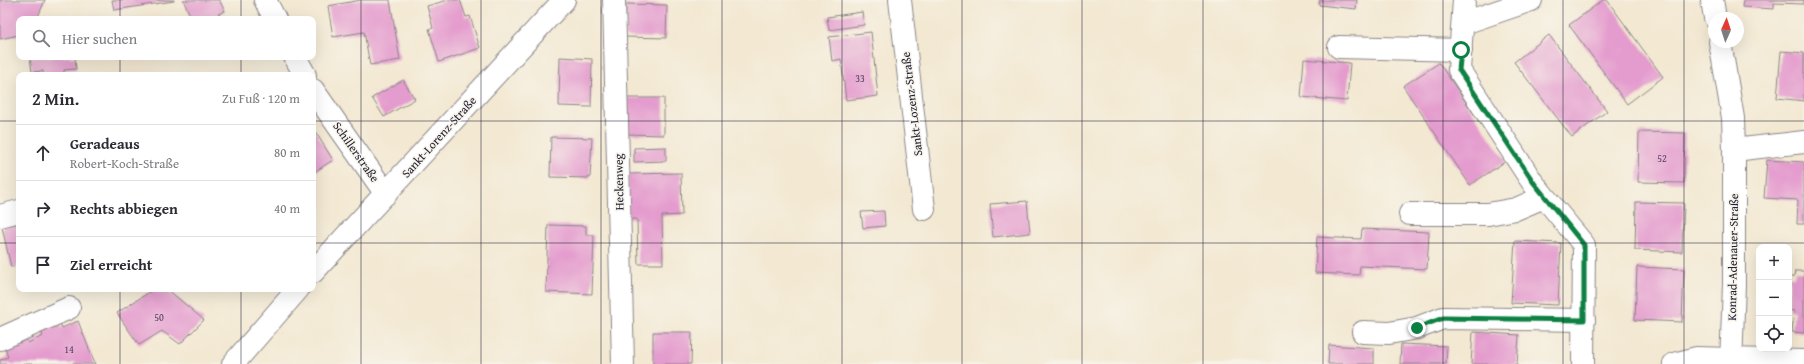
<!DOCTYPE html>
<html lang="de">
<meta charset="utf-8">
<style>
:root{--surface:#fff;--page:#f2f2f3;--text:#2b2b33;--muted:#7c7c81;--line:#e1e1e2}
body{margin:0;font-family:"Gentium Book Plus",serif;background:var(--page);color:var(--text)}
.controls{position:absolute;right:12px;bottom:12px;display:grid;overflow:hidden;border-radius:8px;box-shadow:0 4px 16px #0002}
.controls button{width:36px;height:36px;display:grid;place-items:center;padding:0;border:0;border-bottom:1px solid var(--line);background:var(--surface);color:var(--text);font:20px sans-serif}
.compass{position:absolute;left:1708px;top:12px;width:36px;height:36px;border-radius:50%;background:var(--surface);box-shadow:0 4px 16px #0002;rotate:3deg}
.stop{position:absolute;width:12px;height:12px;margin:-9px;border:3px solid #0b8043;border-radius:50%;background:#fff}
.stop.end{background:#0b8043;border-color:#fff;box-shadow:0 1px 4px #0008}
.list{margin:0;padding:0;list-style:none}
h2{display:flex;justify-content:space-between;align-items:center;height:52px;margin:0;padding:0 16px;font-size:17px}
h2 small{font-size:13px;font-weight:400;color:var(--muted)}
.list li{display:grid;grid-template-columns:26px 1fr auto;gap:12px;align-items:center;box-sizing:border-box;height:56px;padding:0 16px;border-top:1px solid var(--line)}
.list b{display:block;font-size:15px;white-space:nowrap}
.list p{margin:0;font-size:13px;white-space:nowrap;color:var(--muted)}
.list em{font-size:13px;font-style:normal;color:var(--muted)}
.icon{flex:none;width:22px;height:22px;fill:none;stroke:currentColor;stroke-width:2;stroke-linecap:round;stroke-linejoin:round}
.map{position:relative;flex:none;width:1804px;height:364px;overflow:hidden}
.search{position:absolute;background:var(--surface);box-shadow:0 4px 16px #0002;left:16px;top:16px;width:300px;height:44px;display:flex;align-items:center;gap:10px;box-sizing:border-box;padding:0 14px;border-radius:8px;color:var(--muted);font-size:15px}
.panel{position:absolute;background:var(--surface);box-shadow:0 4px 16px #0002;left:16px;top:72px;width:300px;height:220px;border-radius:8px}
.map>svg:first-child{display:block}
.building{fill:#e49bce}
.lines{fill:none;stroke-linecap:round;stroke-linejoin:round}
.minor-casing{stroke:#8a8586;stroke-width:24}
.minor{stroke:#fff;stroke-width:22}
.route{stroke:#0b8043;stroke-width:5}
.grid{fill:none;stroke:#22223b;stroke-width:1;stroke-opacity:0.55}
.labels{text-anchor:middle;stroke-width:3;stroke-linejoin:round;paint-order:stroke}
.number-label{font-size:10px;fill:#524060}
.street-label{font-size:12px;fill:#22223b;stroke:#f7f3e8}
</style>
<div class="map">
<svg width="1804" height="364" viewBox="0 0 1804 364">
<rect width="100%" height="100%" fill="#f7f3e8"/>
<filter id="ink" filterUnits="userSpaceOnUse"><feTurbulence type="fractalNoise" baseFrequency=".025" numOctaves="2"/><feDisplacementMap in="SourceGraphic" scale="8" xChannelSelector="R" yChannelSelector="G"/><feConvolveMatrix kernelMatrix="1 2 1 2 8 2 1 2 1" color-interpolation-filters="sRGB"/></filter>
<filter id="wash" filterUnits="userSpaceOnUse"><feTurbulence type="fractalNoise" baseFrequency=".012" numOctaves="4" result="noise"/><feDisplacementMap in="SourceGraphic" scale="16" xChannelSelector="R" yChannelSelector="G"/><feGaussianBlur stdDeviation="0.9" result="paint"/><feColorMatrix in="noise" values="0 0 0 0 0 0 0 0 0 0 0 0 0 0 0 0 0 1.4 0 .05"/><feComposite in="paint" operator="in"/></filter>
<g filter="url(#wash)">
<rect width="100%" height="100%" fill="#f3e8d2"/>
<g id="blocks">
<!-- building -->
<g class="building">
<path d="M0 0H45L37 19H19V35L0 39Z"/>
<path d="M112 0H174V1L114 10Z"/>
<path d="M183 0H219L225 11 207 19H192Z"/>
<path d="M361 0H390L400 60 370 65 364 32 333 37 328 6Z"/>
<path d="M448 0H460L466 17 470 16 480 48 439 62 429 29 433 28 427 6Z"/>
<path d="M1320 0H1357L1356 9 1319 5Z"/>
<path d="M1603 0H1607L1663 77 1627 104 1569 25Z"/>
<path d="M1743 0H1804V4L1774 3V9L1742 7Z"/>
<path d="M626 4 667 5 666 38 625 37Z"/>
<path d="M862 12 864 25 829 30 827 17Z"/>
<path d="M871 32 878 96 846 100 841 59 832 61 829 37Z"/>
<path d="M1549 35 1607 111 1572 137 1514 62Z"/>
<path d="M1781 51 1804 53V101L1777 98Z"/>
<path d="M30 57H75L76 69 64 70V75H43V71L32 72Z"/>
<path d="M560 57 592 59 591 107 559 106Z"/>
<path d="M1304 59 1350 63 1347 101 1301 97Z"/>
<path d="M1439 63 1506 161 1470 185 1403 86Z"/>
<path d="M403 80 415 99 384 117 372 98Z"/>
<path d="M626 98H664V135L626 134Z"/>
<path d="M313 128 333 160 313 173Z"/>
<path d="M1639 132 1685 133 1684 183 1638 182Z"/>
<path d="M551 137 592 138 590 178 550 177Z"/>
<path d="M666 147V161L634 162V148Z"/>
<path d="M1767 160 1804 162V224H1797L1798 200 1764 198Z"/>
<path d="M681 173 682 215 662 216 663 264H638L637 219H628V174Z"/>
<path d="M1027 201 1030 233 993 237 990 204Z"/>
<path d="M1636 202 1684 203 1682 252 1635 250Z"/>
<path d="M884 211 885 226 863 228 861 212Z"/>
<path d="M19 223V266L11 267 2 227Z"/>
<path d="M548 225 586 226V235H594L592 294 546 292Z"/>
<path d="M1362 229 1429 232 1427 269 1360 266 1359 275 1315 273 1317 237 1361 239Z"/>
<path d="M1515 241 1561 243 1558 305 1511 303Z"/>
<path d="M1637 267 1684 269 1682 322 1635 320Z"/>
<path d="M1795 271H1804V333L1792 332 1794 311 1789 310V277H1794Z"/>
<path d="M154 289H167L204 320 180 344 162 331 139 345 117 313Z"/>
<path d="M59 320 62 328 78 321 95 364H76L75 362 71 364H0V360L8 357 2 341 23 332 28 343 43 336 40 328Z"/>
<path d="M653 332H692L691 364H653Z"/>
<path d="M1473 332 1519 335 1517 364H1471Z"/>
<path d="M1401 344 1447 346 1446 364H1400Z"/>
<path d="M1329 345 1374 348V364H1328Z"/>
</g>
</g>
</g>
<g filter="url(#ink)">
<use href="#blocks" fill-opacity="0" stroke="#8a8586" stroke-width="1"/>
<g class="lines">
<!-- minor casing -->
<g class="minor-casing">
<g id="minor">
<path d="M265 0 275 19"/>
<path d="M614 0 623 364"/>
<path d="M900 0 924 209"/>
<path d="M1464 0 1459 70 1533 183 1584 245 1583 364"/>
<path d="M1712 0 1715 18"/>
<path d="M1464 23 1531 0"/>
<path d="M1720 42 1733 118 1734 150V285L1731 364"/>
<path d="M1339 47 1461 50"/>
<path d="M295 57 305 75"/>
<path d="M313 90 386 194"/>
<path d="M1734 150 1804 142"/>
<path d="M1410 214H1488L1516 209 1544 197"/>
<path d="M0 216 19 211"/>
<path d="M313 272 564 0"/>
<path d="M1363 332 1389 333 1417 328 1443 318 1584 320"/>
<path d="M0 339 69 308"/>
<path d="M233 364 298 289"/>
<path d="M1674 364 1696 358 1804 361"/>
</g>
</g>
<!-- minor -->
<use href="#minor" class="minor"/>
</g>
</g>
<g class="lines" filter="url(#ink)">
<!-- route -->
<path class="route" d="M1417 328 1443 318 1584 320V245L1534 183 1459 70 1461 50"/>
</g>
<!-- grid -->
<path class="grid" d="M120 0V19M241 0V19M361 0V364M481 0V364M601 0V364M722 0V364M842 0V364M962 0V364M1082 0V364M1203 0V364M1323 0V364M1443 0V364M1563 0V364M1684 0V364M120 57V75M241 57V75M0 121H19M313 121H1804M0 243H19M313 243H1804M120 289V364M241 289V364"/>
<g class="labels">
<!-- number labels -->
<g class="number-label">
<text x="860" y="82">33</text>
<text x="1662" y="162">52</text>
<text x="159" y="321">50</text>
<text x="69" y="353">14</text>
</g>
<!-- street labels -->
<g class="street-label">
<text transform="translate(912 104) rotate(-97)" y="4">Sankt-Lozenz-Straße</text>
<text transform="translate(439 137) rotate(-48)" y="4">Sankt-Lorenz-Straße</text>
<text transform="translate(356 152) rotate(55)" y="4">Schillerstraße</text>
<text transform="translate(619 182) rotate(-91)" y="4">Heckenweg</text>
<text transform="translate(1733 257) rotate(-89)" y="4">Konrad-Adenauer-Straße</text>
</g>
</g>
</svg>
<div class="controls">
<button>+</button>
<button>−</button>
<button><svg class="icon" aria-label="locate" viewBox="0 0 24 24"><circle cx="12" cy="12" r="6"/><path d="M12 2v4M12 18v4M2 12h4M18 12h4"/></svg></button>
</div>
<svg class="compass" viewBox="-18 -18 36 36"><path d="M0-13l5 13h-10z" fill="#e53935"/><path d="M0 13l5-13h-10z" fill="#7c7c81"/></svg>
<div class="stop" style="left:1461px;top:50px"></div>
<div class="stop end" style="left:1417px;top:328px"></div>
<div class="search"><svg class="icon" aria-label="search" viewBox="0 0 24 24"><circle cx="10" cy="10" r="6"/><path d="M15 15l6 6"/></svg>Hier suchen</div>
<section class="panel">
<h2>2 Min.<small>Zu Fuß · 120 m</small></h2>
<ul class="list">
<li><svg class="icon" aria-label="ahead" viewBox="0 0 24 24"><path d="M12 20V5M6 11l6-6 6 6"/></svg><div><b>Geradeaus</b><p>Robert-Koch-Straße</p></div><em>80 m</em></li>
<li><svg class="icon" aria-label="right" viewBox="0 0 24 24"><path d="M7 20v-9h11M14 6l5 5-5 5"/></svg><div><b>Rechts abbiegen</b></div><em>40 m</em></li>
<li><svg class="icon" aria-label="arrive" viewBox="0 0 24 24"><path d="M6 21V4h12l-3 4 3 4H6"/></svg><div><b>Ziel erreicht</b></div></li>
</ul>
</section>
</div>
